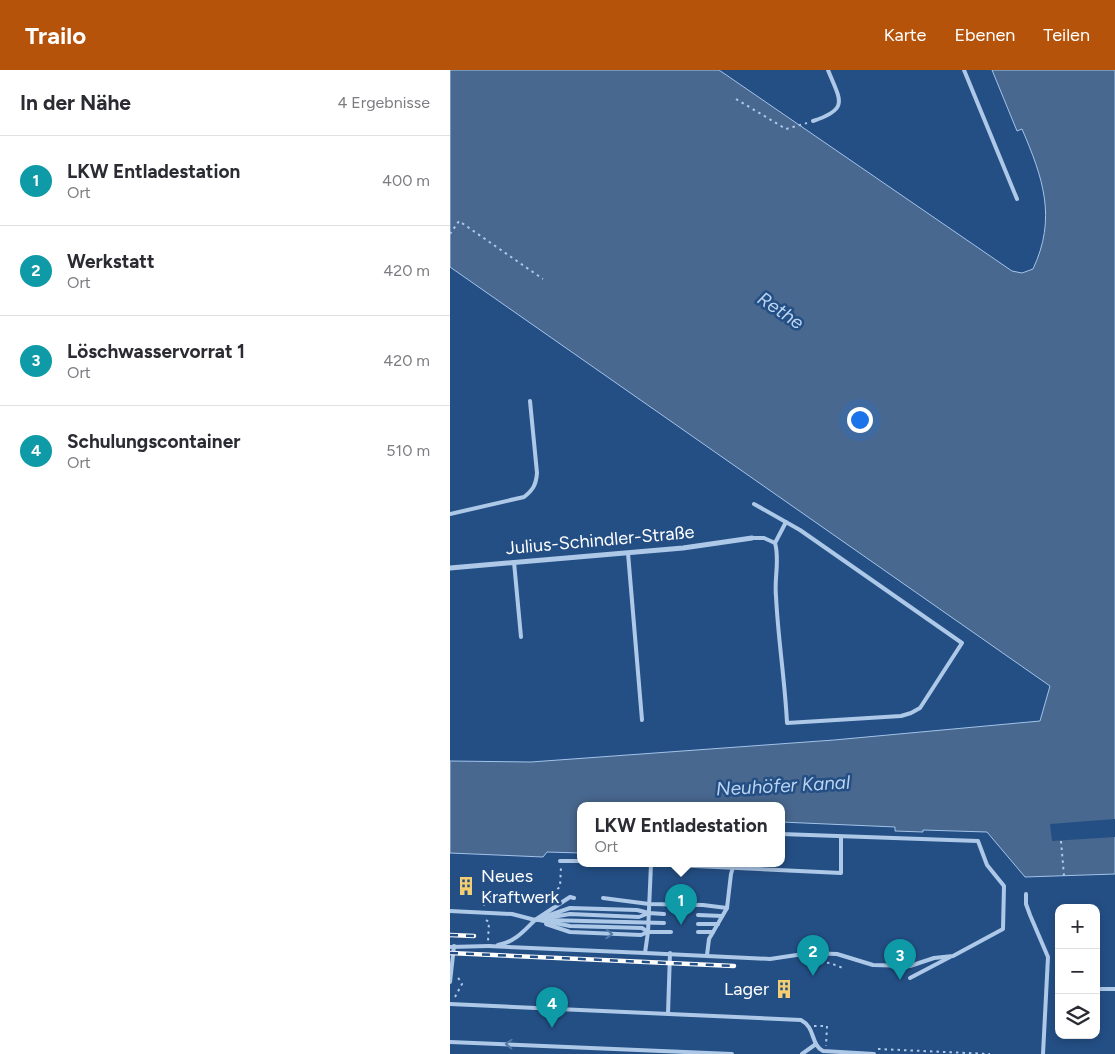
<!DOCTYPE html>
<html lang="de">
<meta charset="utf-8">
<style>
:root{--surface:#fff;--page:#f2f2f3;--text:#2b2b33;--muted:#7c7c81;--line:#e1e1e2;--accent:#b45309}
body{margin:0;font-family:Figtree,sans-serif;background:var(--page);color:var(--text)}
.controls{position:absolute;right:15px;bottom:15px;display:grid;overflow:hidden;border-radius:10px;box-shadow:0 2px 8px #0003}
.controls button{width:45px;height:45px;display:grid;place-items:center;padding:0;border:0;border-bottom:1px solid var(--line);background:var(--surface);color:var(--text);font:25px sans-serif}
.you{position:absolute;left:409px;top:349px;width:18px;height:18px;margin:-12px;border:4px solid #fff;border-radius:50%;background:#1a73e8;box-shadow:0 0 0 8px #1a73e833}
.badge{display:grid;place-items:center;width:32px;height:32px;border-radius:50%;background:var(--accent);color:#fff;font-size:16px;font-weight:700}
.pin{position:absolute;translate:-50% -41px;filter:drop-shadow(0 1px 2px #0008)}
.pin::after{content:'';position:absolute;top:26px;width:18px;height:15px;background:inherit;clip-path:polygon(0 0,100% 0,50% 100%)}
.popup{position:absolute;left:127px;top:732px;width:208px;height:65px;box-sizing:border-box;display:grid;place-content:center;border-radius:10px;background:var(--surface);filter:drop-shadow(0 1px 4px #0005);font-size:16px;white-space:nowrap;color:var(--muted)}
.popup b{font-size:19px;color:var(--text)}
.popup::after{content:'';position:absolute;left:50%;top:100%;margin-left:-10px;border:10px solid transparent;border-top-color:var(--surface)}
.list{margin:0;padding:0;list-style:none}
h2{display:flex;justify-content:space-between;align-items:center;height:65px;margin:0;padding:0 20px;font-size:21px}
h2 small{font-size:16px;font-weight:400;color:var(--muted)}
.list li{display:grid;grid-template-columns:32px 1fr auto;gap:15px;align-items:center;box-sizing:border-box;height:90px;padding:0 20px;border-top:1px solid var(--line)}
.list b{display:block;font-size:19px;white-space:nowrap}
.list p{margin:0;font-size:16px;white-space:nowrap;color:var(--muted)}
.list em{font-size:16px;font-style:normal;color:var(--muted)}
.icon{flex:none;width:28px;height:28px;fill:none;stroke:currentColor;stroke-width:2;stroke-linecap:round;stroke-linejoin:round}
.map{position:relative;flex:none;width:665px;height:984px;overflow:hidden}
header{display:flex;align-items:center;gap:30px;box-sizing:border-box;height:70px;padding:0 25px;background:var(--accent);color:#fff}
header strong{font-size:24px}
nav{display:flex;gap:28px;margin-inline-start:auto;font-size:18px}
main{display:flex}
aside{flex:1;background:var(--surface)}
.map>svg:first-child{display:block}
.water{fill:#49688f;stroke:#a3c3e9}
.pier{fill:#244f85}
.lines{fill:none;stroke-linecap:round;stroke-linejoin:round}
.path{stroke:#aec9e8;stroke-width:2;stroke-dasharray:2.5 4;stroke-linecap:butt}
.service{stroke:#aec9e8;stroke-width:4}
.minor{stroke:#aec9e8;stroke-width:5}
.rail-casing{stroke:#fff;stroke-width:4.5}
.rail{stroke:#244f85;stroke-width:2.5;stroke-dasharray:8;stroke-linecap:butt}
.oneway{stroke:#547aa8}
.labels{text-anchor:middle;stroke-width:5;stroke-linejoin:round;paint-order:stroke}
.street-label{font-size:18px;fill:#fff;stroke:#244f85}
.poi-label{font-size:18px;fill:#fff;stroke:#244f85;text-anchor:start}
.water-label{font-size:19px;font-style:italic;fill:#bad3f0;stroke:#244f85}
</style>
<header>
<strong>Trailo</strong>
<nav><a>Karte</a><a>Ebenen</a><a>Teilen</a></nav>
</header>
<main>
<aside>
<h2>In der Nähe<small>4 Ergebnisse</small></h2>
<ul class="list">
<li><span class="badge" style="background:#0f9aa8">1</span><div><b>LKW Entladestation</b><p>Ort</p></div><em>400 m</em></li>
<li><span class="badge" style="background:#0f9aa8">2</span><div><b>Werkstatt</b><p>Ort</p></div><em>420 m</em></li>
<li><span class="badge" style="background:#0f9aa8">3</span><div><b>Löschwasservorrat 1</b><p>Ort</p></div><em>420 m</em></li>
<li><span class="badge" style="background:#0f9aa8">4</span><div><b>Schulungscontainer</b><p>Ort</p></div><em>510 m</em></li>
</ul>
</aside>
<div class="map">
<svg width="665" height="984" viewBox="0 0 665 984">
<rect width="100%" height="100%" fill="#244f85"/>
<!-- water -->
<path class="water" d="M0 0H269L562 201 572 203 583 199C607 148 593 108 572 59L567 61 542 0H665V804L575 807 537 762 473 760V762L445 761V757L331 752V736H131V783L97 782 93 787 0 783V691L81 692 384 670 590 651 600 616 0 197Z"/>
<!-- pier -->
<path class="pier" d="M665 749V767L602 771 600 754Z"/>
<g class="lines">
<!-- path -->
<g class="path">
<path d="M286 29 336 59 357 53"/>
<path d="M0 164 9 151 93 209"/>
<path d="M611 771 614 806"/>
<path d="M34 836 35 827 96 828 110 817 111 796"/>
<path d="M36 850 39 852 38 871"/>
<path d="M351 891 380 893 393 898"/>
<path d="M5 927 12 914 7 906"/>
<path d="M364 956H377L376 976"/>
<path d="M428 979 540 984"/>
</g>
<!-- service -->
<g class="service">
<path d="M514 0 567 129"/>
<path d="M363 51C400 39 390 30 378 0"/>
<path d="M0 444 74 427C83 420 86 415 87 403L80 331"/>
<path d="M302 468H314L325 473C330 490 324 508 326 526 328 569 335 611 337 653L451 646 461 643 470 638 512 573 350 460 304 434"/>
<path d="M325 473 336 452"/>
<path d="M178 483 192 650"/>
<path d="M64 492 71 567"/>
<path d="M110 791H131"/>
<path d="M202 794 391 803V767"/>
<path d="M576 824V834L580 845 598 887 593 984"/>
<path d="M153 828 199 834 253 835 277 838"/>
<path d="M0 841 62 844 85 850 120 827 124 828"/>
<path d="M199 843 189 847 120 844 85 850 120 838 187 840 199 843 214 844"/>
<path d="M248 845 272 846"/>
<path d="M89 850 120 856 192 858 198 862"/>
<path d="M95 850 214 853"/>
<path d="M96 854 120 862 191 865 198 862H221"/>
<path d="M248 854H268"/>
<path d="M248 862H263"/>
<path d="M48 875C65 872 74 861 85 850H87"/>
<path d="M38 876 195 883 198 862 201 794"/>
<path d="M0 877 39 876"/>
<path d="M195 883 320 889 360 883 387 884 423 895 460 896 484 888 503 886 553 859 554 816 537 795 528 771 331 764"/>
<path d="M257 885 259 869 277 838 281 804 284 794"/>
<path d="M460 908 500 887"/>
<path d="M0 912 4 876"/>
<path d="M650 919H665"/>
<path d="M0 934 351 950C366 958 360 974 373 981L424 984"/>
<path d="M218 944 220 883"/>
<path d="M0 972 282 984"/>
<path d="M352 984 366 974"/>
</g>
<!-- minor -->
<path class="minor" d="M0 498 233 478 302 468"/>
<!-- rail casing -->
<g class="rail-casing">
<g id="rail">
<path d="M0 865 24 866"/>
<path d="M0 883 284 896"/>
</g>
</g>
<!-- rail -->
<use href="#rail" class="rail"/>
</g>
<!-- one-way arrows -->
<defs><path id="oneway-chevron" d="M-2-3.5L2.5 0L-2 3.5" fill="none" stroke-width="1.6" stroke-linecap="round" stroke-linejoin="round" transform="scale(1.25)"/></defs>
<g class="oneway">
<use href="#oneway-chevron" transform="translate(159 864) rotate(2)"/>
<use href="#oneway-chevron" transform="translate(59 974) rotate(-178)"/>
</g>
<!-- icons -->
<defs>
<g id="building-bare" transform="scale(1.5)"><path d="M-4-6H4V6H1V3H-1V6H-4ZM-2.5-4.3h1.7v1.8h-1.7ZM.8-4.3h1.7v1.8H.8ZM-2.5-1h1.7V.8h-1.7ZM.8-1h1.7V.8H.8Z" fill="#f3ce72" stroke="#244f85" stroke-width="2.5" paint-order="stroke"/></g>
</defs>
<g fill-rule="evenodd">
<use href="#building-bare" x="16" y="816"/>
<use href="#building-bare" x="334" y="919"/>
</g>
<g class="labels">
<!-- street labels -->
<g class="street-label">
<text transform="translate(150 470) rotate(-5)" y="6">Julius-Schindler-Straße</text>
</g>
<!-- poi labels -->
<g class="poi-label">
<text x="31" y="812">Neues<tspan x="31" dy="21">Kraftwerk</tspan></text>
<text x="319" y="925" text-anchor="end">Lager</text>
</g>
<!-- water labels -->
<g class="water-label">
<text transform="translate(331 240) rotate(34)" y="7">Rethe</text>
<text transform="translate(333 715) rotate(-3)" y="7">Neuhöfer Kanal</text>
</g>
</g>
</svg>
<div class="controls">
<button>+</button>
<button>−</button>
<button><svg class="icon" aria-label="layers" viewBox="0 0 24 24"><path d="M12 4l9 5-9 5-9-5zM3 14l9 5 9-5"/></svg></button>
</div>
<div class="you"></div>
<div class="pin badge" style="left:231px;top:855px;background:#0f9aa8">1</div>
<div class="popup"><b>LKW Entladestation</b>Ort</div>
<div class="pin badge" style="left:363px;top:906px;background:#0f9aa8">2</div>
<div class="pin badge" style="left:450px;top:910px;background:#0f9aa8">3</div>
<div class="pin badge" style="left:102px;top:958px;background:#0f9aa8">4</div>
</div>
</main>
